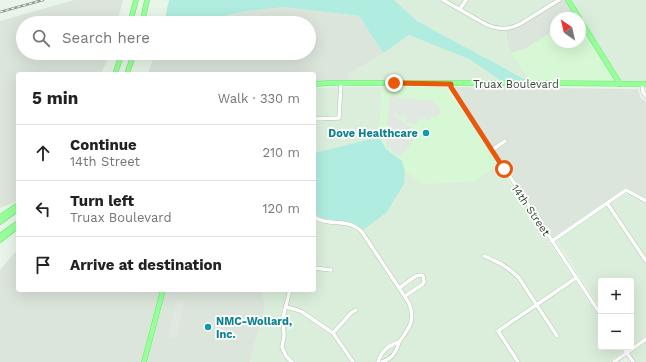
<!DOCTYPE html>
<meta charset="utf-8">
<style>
:root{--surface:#fff;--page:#f2f2f2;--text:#222;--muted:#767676;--line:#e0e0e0}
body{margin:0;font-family:"Work Sans",sans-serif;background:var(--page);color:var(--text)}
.controls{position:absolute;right:12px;bottom:12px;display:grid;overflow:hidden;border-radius:4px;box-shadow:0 4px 16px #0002}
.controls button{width:36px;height:36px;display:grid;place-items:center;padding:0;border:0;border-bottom:1px solid var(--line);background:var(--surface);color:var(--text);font:20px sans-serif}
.compass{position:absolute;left:550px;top:12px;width:36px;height:36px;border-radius:50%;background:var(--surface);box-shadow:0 4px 16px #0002;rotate:326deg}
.stop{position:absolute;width:12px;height:12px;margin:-9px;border:3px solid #ea580c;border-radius:50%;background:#fff}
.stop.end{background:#ea580c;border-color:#fff;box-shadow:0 1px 4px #0008}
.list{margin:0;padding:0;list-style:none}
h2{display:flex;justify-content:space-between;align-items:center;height:52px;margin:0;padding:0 16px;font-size:17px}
h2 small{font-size:13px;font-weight:400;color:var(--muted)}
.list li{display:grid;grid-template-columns:26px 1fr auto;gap:12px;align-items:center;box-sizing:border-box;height:56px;padding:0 16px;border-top:1px solid var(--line)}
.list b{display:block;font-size:15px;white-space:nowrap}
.list p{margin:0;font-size:13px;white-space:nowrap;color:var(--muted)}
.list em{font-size:13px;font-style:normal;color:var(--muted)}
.icon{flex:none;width:22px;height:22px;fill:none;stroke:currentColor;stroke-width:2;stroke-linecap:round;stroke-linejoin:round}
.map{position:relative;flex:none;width:646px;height:362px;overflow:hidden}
.search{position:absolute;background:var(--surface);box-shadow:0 4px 16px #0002;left:16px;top:16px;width:300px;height:44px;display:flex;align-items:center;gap:10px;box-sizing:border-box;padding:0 14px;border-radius:22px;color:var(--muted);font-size:15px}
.panel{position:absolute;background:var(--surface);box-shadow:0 4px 16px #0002;left:16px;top:72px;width:300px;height:220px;border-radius:4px}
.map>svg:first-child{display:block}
.residential{fill:#dbeedb}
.commercial{fill:#d7f8d4}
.industrial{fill:#dce5db}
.green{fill:#b0ecdf}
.parking{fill:#e1e7e1}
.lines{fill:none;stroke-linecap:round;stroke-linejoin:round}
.minor-casing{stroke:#aec5ae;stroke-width:4.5}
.major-casing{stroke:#61eb65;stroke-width:5.5}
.minor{stroke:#fff;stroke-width:3.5}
.major{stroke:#99ff9d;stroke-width:4.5}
.rail-casing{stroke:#989898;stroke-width:2.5}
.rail{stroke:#fff;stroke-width:1;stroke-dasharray:3;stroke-linecap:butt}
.route{stroke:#ea580c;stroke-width:5}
.culture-dot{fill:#0f9aa8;stroke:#fff;stroke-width:1.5}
.labels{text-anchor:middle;stroke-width:3.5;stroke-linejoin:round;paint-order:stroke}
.street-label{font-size:11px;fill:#384a37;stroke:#fff}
.culture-label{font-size:11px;font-weight:bold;fill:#0d838f;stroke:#fff;text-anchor:end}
</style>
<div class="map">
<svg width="646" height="362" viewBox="0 0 646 362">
<rect width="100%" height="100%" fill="#e9f5e9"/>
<!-- residential -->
<g class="residential">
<path d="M394 0H554L517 23 511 26 504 27 510 53 531 80H526L417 21Z"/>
<path d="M571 0H646V81H624L621 80Z"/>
<path d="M409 35 469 59 500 80H348V74Z"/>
<path d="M337 87H382L379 137 314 153V88Z"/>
<path d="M498 165 601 320V347H619L622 352 619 355 609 362H250L265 305 261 290H314V220L324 224 349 226 359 233 386 213 405 177V170L422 184 474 181Z"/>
<path d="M625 194 630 195 646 204V336L630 348 628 349 626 347H631V281H601V309L557 241 559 239Z"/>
<path d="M646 342V362H635L631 356V353Z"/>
</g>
<!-- commercial -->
<g class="commercial">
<path d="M549 33 559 47 566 42H569L573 48 589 38 616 82 531 80 510 53 525 49Z"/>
<path d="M382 87H444L447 88 498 165 474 181 422 184 405 170 402 161 386 149 379 137Z"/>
</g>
<!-- industrial -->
<g class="industrial">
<path d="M74 0H123L117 23H23V53H110L101 74H18V201L0 208V21Z"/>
<path d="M559 0H568L577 16 574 18H556V29L525 49 510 53 505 29 510 28Z"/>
<path d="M284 7 359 16 383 53 348 74V80L314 81V74H148L155 53H309V23H195L246 11Z"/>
<path d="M454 87 638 89 641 98 646 102V198L626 187 553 237Z"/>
<path d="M18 249V290H160L141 362H0V270Z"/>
<path d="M166 290H261L265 305 250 362H147Z"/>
</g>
<!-- green -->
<g class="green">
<path d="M169 0H394L417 21 526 80H500L469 59 409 35 383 53 359 16 284 7 246 11 195 23H164Z"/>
<path d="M379 137 386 149 402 161 405 170 404 184 386 213 363 230C349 214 328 226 314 213V153Z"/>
</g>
<!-- parking -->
<g class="parking">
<path d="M390 96H397V101L398 100V98L434 101V103L438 106 440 110V113L437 117H431L430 120 422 119V116L418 123 414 124 407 123 404 114H403L402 117 397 116 398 114 395 113V116L410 127 413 136 412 143 403 154 400 157 395 154 390 147 387 148 385 140V134H387L389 125 387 124Z"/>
<path d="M177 299 184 301 176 338 168 336Z"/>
</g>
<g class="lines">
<!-- minor casing -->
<g class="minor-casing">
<g id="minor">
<path d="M443 0 487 25C499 30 509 30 520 24L559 0"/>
<path d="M460 9 466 0"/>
<path d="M451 84V87L601 315"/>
<path d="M642 84 643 92 646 96"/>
<path d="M314 119 339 118 341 83"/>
<path d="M492 150 505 141"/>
<path d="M607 203 646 261"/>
<path d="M314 217C329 227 348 217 362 232L409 303C416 321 409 328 399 342 397 352 391 359 382 362"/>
<path d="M552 241 626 190 646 201"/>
<path d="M484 256C500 263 507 266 519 278L557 336"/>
<path d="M314 268 331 270"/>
<path d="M399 288 416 276 421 275 423 276 424 281 423 284 405 296"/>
<path d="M290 290 283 317 284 336 282 347 286 356 292 362"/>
<path d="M286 307 297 310 302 312 333 333 353 362"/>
<path d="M333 333 351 313 356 310"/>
<path d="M623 347 633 362"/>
<path d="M378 362C381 351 388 346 399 342"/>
<path d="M518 362 498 331 576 278"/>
<path d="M614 362 646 339"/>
</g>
</g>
<!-- major casing -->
<g class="major-casing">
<g id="major">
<path d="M568 0 579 18"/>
<path d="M580 20 620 84"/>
<path d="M130 23 136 0"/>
<path d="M142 23 147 0"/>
<path d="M115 74 122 53"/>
<path d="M127 74 134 53"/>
<path d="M314 84 330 83H540L646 84"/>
<path d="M0 217 18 205"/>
<path d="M0 222 18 209"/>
<path d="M0 236 18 223"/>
<path d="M0 240 18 226"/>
<path d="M144 362 163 290"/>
</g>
</g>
<!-- minor -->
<use href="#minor" class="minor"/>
<!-- major -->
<use href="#major" class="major"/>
<!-- rail casing -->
<g class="rail-casing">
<path id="rail" d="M0 12 43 0"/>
</g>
<!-- rail -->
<use href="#rail" class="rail"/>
</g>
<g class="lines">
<!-- route -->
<path class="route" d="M394 83 451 84V87L504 169"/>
</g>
<!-- markers -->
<g class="culture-dot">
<circle cx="426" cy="133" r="4"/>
<circle cx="208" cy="327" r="4"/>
</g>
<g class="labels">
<!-- street labels -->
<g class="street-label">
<text x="516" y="88">Truax Boulevard</text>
<text transform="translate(531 210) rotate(56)" y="4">14th Street</text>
</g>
<!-- culture labels -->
<g class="culture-label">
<text x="418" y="137">Dove Healthcare</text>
<text x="216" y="325" text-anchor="start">NMC-Wollard,<tspan x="216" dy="13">Inc.</tspan></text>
</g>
</g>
</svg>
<div class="controls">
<button>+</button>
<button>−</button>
</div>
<svg class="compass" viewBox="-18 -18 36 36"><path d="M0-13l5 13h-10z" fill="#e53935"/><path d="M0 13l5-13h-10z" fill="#767676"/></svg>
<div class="stop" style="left:504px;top:169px"></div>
<div class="stop end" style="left:394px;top:83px"></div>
<div class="search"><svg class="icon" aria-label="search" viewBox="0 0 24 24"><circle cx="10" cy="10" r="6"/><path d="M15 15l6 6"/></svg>Search here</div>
<section class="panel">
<h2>5 min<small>Walk · 330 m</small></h2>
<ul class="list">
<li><svg class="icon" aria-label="ahead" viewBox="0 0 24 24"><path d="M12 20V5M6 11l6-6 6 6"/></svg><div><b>Continue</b><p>14th Street</p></div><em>210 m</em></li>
<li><svg class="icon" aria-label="left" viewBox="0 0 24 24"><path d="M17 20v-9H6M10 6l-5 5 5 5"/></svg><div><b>Turn left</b><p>Truax Boulevard</p></div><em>120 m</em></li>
<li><svg class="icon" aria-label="arrive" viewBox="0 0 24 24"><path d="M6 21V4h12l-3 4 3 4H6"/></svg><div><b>Arrive at destination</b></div></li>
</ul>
</section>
</div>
